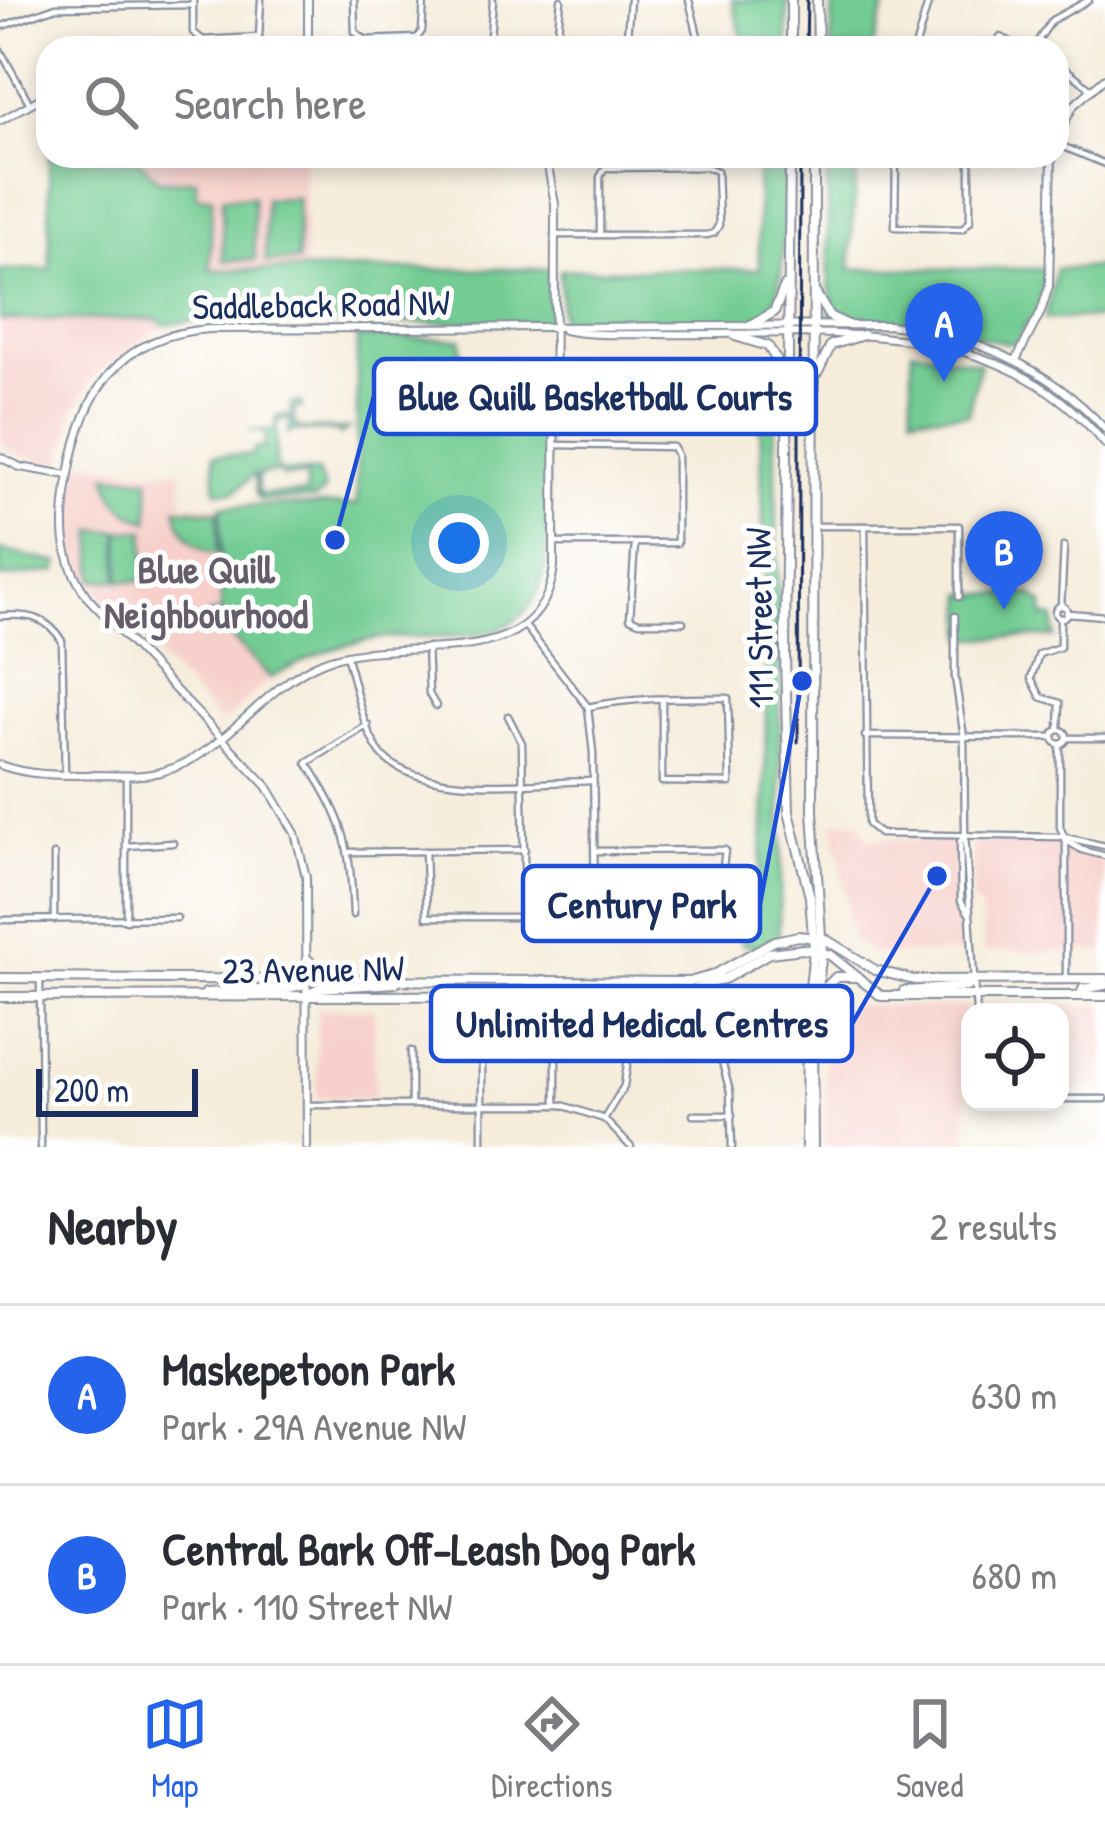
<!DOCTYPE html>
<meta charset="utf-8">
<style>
:root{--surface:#fff;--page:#f2f2f3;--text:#2b2b33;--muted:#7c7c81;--line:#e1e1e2;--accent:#2563eb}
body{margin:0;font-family:"Patrick Hand",sans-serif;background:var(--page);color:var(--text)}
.controls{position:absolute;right:36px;bottom:36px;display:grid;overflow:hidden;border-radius:24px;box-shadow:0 6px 18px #0003}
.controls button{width:108px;height:108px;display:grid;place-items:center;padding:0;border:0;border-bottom:3px solid var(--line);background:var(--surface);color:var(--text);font:60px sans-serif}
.scale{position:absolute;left:36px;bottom:30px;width:162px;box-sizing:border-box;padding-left:12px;border:6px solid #1b2f5e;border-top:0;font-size:33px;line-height:42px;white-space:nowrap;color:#1b2f5e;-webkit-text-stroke:9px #fff;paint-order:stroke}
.you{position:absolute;left:459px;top:543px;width:42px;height:42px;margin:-30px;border:9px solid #fff;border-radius:50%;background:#1a73e8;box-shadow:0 0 0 18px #1a73e833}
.badge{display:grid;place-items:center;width:78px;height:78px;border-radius:50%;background:var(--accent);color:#fff;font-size:39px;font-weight:700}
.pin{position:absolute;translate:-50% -99px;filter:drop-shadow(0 3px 6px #0008)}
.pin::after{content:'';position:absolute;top:63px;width:42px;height:36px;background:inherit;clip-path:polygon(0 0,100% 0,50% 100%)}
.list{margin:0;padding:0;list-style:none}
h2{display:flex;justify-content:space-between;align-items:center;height:156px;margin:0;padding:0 48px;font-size:51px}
h2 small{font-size:39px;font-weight:400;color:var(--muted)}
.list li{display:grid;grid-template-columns:78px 1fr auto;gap:36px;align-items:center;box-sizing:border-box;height:180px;padding:0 48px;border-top:3px solid var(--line)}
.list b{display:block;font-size:45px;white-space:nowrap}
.list p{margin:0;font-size:39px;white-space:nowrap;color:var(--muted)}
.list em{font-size:39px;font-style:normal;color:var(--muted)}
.icon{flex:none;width:66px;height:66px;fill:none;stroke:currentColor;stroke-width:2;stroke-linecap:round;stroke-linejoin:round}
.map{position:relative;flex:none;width:1105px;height:1147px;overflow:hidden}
.search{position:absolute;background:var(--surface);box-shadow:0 6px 18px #0003;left:36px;right:36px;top:36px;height:132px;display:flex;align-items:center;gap:30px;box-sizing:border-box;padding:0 42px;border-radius:36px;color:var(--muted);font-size:45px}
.sheet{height:516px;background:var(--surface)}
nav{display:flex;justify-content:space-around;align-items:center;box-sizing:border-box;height:168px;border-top:3px solid var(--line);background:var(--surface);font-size:33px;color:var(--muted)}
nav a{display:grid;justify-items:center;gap:6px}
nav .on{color:var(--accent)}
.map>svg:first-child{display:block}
.built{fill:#f7d0cb}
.green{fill:#73cc93;stroke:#477e78;stroke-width:3;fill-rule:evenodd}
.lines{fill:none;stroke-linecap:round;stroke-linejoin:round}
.minor-casing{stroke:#888e9c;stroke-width:9}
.tertiary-casing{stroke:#888e9c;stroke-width:10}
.secondary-casing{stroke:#888e9c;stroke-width:12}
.minor{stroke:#fff;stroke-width:4.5}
.tertiary{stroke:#fff;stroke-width:6}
.secondary{stroke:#fff;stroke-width:8}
.tram{stroke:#1b2f5e;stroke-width:3}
.labels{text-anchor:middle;stroke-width:10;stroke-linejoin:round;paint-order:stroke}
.street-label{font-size:36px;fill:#1b2f5e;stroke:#fff}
.neighbourhood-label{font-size:39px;font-weight:bold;fill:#655e6a;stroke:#fff}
.leader{fill:none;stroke:#1d4ed8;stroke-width:4.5}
.callout-dot{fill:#1d4ed8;stroke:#fff;stroke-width:4.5}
.callout{fill:#fff;stroke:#1d4ed8;stroke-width:4.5}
.callout-label{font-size:39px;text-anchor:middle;font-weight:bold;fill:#1b2f5e}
</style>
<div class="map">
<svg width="1105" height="1147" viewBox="0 0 1105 1147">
<rect width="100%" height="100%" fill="#fff"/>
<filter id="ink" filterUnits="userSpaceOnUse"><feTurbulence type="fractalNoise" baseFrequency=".00833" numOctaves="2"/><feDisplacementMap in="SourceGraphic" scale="24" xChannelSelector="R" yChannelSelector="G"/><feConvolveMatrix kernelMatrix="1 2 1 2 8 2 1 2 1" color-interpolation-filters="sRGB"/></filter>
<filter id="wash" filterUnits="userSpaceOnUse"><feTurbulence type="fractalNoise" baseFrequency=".004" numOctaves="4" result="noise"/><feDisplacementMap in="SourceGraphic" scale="48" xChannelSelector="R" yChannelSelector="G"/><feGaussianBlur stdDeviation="2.7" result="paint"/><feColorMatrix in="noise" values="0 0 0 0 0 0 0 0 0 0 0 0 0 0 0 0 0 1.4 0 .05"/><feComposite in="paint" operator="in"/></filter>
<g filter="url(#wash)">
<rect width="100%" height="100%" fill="#f5ecda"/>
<!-- built -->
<g class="built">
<path d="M135 156H304L305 276 209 277 195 180 159 181Z"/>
<path d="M0 317H155L163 325 96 374 75 407 59 467 22 456 0 443Z"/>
<path d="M78 461 136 470H182L183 505 221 506V614L210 615 271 678 221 723 81 572 70 537Z"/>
<path d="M833 821 860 822 868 839H954L965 953 873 954 852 939Z"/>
<path d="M973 842 1059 843 1075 853 1105 860V951L983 952 982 909 972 902Z"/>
<path d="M855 1005 967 1007V1147H824L827 1027 833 1014Z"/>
<path d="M984 1006H1105V1090H1060V1012H984Z"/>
<rect x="317" y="1009" width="57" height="89"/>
</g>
<!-- green -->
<g class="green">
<path d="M732 0H787L788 48H745Z"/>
<path d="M833 0H887L872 48H831Z"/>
<path d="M49 156H135L159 181 196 180 197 197H212L210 270 550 269 549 317 544 323H209L208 319 163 325 157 319 0 320V270L50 269Z"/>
<path d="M757 156H786C786 183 786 291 771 308 765 315 755 317 747 323L561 320 560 270 759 269Z"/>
<path d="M827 156H857L850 269H1047L1035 319H1030L1014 344 912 324 839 319 830 313 834 306 829 286Z"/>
<path d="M253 197 255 260 223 261 222 198Z"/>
<path d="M297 198 298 261 266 262 265 199Z"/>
<path d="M1105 267V318L1045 319 1056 269Z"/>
<path d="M357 337 461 339V434H546C545 474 553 556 539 590 513 652 435 632 382 638 341 643 306 658 271 678L209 614 221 613V506L357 505Z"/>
<path d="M912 349 980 363 968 414 912 415Z"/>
<path d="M758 360 774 369 772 403 775 409 782 844 778 951 742 944C769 867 765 788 766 708 766 592 762 476 758 360Z"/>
<path d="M291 403H301L302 408 294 409 295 425 302 429H348L340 435 338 431H292L288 434 291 420H277L276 467 282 472H318L325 490 316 499 261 500 256 495 255 474 234 492 218 491 215 487 214 455H252L255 448H265V431L249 430H276V416L291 415ZM266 473H281L282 477 306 476V494H258V476Z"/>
<path d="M107 475 149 478V521C125 515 112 500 107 475Z"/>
<path d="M176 508 218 511V554C194 549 181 533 176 508Z"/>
<path d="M94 530 119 531 118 580H94Z"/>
<path d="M121 531H145V581H120Z"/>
<path d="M0 550 59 563 58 571 0 578Z"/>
<path d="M965 594H1031L1043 604V616L1054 618 1055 637 965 638Z"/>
</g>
</g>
<g filter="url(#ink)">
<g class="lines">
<!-- minor casing -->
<g class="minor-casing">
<g id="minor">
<path d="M193 0V32L203 40 259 37 261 0"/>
<path d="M354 0 355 32 366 40 417 38 422 31 424 0"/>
<path d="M689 0 701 48"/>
<path d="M0 27 56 7 193 5"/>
<path d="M1000 37 1025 48"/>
<path d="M490 39 553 36 558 30 561 0"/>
<path d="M489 48 493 0"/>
<path d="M626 48 630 0"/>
<path d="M915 48 929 0"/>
<path d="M1033 48 1052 20 1089 0"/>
<path d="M0 50 30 104"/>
<path d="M1057 62 1090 88"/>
<path d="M1057 144 1105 164"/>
<path d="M896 156 895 227 962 229 970 221V156"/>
<path d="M555 235H707L714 233 719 225 717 171 706 167 605 168 600 177V235"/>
<path d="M814 526H959V597"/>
<path d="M865 526 868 824 880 834 1060 837"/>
<path d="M555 543H677V455L673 447 556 445"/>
<path d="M635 543 630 618 639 622H683"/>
<circle cx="1061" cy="612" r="6"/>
<path d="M1061 606 1064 546"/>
<path d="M1067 613 1105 616"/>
<path d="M0 616C27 614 47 616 62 641L65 775"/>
<path d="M955 616V677L964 737 965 834"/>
<path d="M525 626 588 707 593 753 595 911 606 919 706 920 718 911 725 850 594 851"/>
<path d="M427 647 429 694 436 706"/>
<path d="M346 655C356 685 361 725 379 751 410 798 538 782 591 781"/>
<path d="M588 707C634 697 680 698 728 698L730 783 662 782V699"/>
<path d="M1059 730 1060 703 1041 697 1031 678 1039 654 1060 647V618"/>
<circle cx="1060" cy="737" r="7"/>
<path d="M865 736 1053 737"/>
<path d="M1067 738H1105"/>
<path d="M1060 744V827L1066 841V979"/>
<path d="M126 776V920"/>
<path d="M1064 837 1105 846"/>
<path d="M1067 841 1082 850 1105 856"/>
<path d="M127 846 173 843"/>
<path d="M425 851 427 917H525L522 743 508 716"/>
<path d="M351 852 525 850"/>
<path d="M54 855V920"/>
<path d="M353 915C350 846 346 821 307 763L368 725"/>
<path d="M970 915 961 901 960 842 965 834 976 1012"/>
<path d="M0 920 177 918"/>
<path d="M40 978 41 1147"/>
<path d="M411 1051V1105"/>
<path d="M556 1052V1105"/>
<path d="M1060 1099H1105"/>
<path d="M307 1105H562L604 1119"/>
<path d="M693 1115H732"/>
<path d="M482 1147V1052"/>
<path d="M631 1147 604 1119 624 1086 629 1052 638 1046 710 1047 719 1050 730 1092 732 1147"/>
</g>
</g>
<!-- tertiary casing -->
<g class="tertiary-casing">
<g id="tertiary">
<path d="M308 48V0"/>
<path d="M0 121 48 94"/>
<path d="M1057 137 1074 105 1105 78"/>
<path d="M564 330C594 336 626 334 656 334 813 337 994 307 1105 444"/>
<path d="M1016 360 1041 312 1049 286 1052 156"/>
<path d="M0 457 20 467 68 475"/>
<path d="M0 765C30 776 59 775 91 775 115 775 141 778 164 771 225 755 261 687 322 662 399 631 540 683 554 567L555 204 546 156"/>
<path d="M307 1147 306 877 295 833 267 786 88 598C59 558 61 521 69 474 83 392 118 335 209 329L887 325C969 332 1049 367 1105 429"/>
</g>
</g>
<!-- secondary casing -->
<g class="secondary-casing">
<g id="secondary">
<path d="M791 0V48"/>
<path d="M817 0 818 48"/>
<path d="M790 156 785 655 789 812 810 897 814 950 807 1016 806 1147"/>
<path d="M816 294 829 316 848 325"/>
<path d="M751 325 774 312 785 286"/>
<path d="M735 336 768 346 783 371"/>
<path d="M818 372 831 345 863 335"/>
<path d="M307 959 321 971 333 975"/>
<path d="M0 978 689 982 714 975 774 941 798 936 825 939 875 970 914 980 1105 979"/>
<path d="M822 991 836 977H854"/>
<path d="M904 991 966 987 976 980"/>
<path d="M206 993 288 988 301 985 307 979"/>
<path d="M310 993 319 988 395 983"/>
<path d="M1080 996 1083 989 1105 985"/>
<path d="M0 997 678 995 726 978 769 953 803 949 830 955 881 996H1105"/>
<path d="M813 1147 812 1035 822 951 813 811 814 156"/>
</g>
</g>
<!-- minor -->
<use href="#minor" class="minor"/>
<!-- tertiary -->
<use href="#tertiary" class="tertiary"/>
<!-- secondary -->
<use href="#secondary" class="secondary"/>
<!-- tram -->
<g class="tram">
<path d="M806 48 807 0"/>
<path d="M798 742 800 156"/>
</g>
</g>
</g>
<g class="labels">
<!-- street labels -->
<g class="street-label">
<text transform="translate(321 304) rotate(-1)" y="13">Saddleback Road NW</text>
<text transform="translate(759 618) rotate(-91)" y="13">111 Street NW</text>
<text transform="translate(313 969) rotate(-1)" y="13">23 Avenue NW</text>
</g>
<!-- neighbourhood labels -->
<g class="neighbourhood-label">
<text x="206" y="583">Blue Quill<tspan x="206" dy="45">Neighbourhood</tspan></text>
</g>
</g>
<!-- callouts -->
<path class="leader" d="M335 540L374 396M802 681L760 904M937 876L852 1024"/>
<g class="callout-dot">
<circle cx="335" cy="540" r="12"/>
<circle cx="802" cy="681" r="12"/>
<circle cx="937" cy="876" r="12"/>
</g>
<g class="callout">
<rect x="374" y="359" width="442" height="75" rx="12"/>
<rect x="523" y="866" width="237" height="75" rx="12"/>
<rect x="431" y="986" width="421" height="75" rx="12"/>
</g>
<g class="callout-label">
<text x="595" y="410">Blue Quill Basketball Courts</text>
<text x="642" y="918">Century Park</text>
<text x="642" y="1037">Unlimited Medical Centres</text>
</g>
</svg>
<div class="controls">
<button><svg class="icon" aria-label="locate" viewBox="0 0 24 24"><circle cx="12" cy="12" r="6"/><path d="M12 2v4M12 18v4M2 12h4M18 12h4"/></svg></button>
</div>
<div class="scale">200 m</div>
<div class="you"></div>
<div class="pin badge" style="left:944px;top:382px">A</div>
<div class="pin badge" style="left:1004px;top:610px">B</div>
<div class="search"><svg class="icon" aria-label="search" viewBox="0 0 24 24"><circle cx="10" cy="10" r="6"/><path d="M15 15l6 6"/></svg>Search here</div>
</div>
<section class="sheet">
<h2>Nearby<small>2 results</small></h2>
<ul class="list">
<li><span class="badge">A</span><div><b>Maskepetoon Park</b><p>Park · 29A Avenue NW</p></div><em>630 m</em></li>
<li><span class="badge">B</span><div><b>Central Bark Off-Leash Dog Park</b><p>Park · 110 Street NW</p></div><em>680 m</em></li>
</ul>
</section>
<nav>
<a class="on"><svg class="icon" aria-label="map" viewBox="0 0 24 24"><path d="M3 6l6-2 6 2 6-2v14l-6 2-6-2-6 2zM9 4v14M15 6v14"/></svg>Map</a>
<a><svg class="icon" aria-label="directions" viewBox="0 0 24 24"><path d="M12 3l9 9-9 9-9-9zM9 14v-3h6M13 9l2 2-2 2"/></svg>Directions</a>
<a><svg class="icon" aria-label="saved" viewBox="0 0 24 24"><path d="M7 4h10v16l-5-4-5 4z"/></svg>Saved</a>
</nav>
